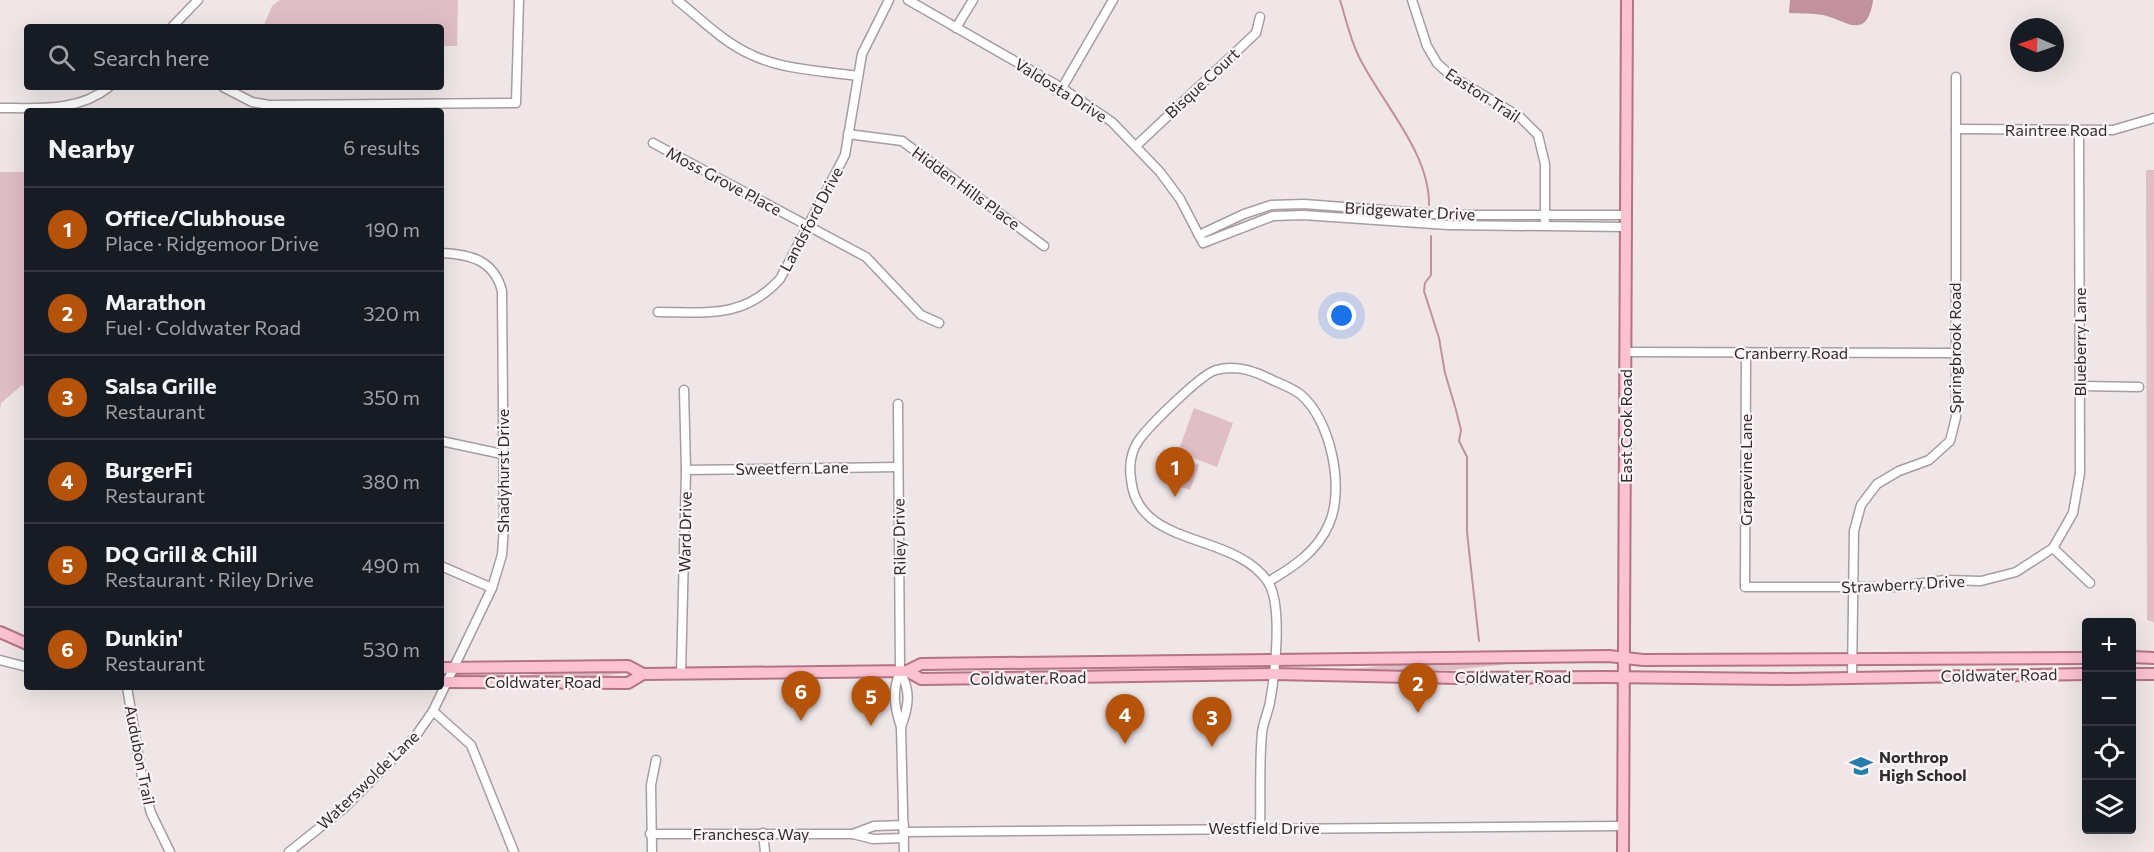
<!DOCTYPE html>
<meta charset="utf-8">
<style>
:root{--surface:#171b24;--page:#20242c;--text:#f1f3f6;--muted:#9ea1a6;--line:#363941;--accent:#b45309}
body{margin:0;font-family:Commissioner,sans-serif;background:var(--page);color:var(--text)}
.controls{position:absolute;right:18px;bottom:18px;display:grid;overflow:hidden;border-radius:6px;box-shadow:0 6px 24px #0002}
.controls button{width:54px;height:54px;display:grid;place-items:center;padding:0;border:0;border-bottom:2px solid var(--line);background:var(--surface);color:var(--text);font:30px sans-serif}
.compass{position:absolute;left:2010px;top:18px;width:54px;height:54px;border-radius:50%;background:var(--surface);box-shadow:0 6px 24px #0002;rotate:272deg}
.you{position:absolute;left:1342px;top:316px;width:21px;height:21px;margin:-15px;border:4px solid #fff;border-radius:50%;background:#1a73e8;box-shadow:0 0 0 9px #1a73e833}
.badge{display:grid;place-items:center;width:39px;height:39px;border-radius:50%;background:var(--accent);color:#fff;font-size:20px;font-weight:700}
.pin{position:absolute;translate:-50% -50px;filter:drop-shadow(0 2px 3px #0008)}
.pin::after{content:'';position:absolute;top:32px;width:21px;height:18px;background:inherit;clip-path:polygon(0 0,100% 0,50% 100%)}
.list{margin:0;padding:0;list-style:none}
h2{display:flex;justify-content:space-between;align-items:center;height:78px;margin:0;padding:0 24px;font-size:26px}
h2 small{font-size:20px;font-weight:400;color:var(--muted)}
.list li{display:grid;grid-template-columns:39px 1fr auto;gap:18px;align-items:center;box-sizing:border-box;height:84px;padding:0 24px;border-top:2px solid var(--line)}
.list b{display:block;font-size:22px;white-space:nowrap}
.list p{margin:0;font-size:20px;white-space:nowrap;color:var(--muted)}
.list em{font-size:20px;font-style:normal;color:var(--muted)}
.icon{flex:none;width:33px;height:33px;fill:none;stroke:currentColor;stroke-width:2;stroke-linecap:round;stroke-linejoin:round}
.map{position:relative;flex:none;width:2154px;height:852px;overflow:hidden}
.search{position:absolute;background:var(--surface);box-shadow:0 6px 24px #0002;left:24px;top:24px;width:420px;height:66px;display:flex;align-items:center;gap:15px;box-sizing:border-box;padding:0 21px;border-radius:6px;color:var(--muted);font-size:22px}
.panel{position:absolute;background:var(--surface);box-shadow:0 6px 24px #0002;left:24px;top:108px;width:420px;height:582px;border-radius:6px}
.map>svg:first-child{display:block}
.green{fill:#dfbec5}
.water{fill:#c1919d}
.lines{fill:none;stroke-linecap:round;stroke-linejoin:round}
.stream{stroke:#c1919d;stroke-width:2}
.minor-casing{stroke:#a79d9f;stroke-width:11}
.major-casing{stroke:#b37485;stroke-width:14}
.minor{stroke:#fff;stroke-width:8}
.major{stroke:#fcc2d2;stroke-width:10}
.labels{text-anchor:middle;stroke-width:4.5;stroke-linejoin:round;paint-order:stroke}
.street-label{font-size:16px;fill:#302c2d;stroke:#fdf3f5}
.poi-label{font-size:16px;font-weight:bold;fill:#302c2d;stroke:#fdf3f5;text-anchor:start}
</style>
<div class="map">
<svg width="2154" height="852" viewBox="0 0 2154 852">
<rect width="100%" height="100%" fill="#f0e6e8"/>
<!-- green -->
<g class="green">
<path d="M280 0H458L457 46H441V27H263L272 6Z"/>
<path d="M2146 170H2154V622L2147 620Z"/>
<path d="M0 172H27V389L22 385 1 403 0 411Z"/>
<path d="M1194 408 1233 423 1217 467 1178 452Z"/>
<path d="M1171 454 1199 465 1190 490 1178 486 1177 490 1169 487 1170 483 1161 480 1159 475 1165 456Z"/>
<path d="M1527 662 1452 670H1343L1407 663Z"/>
<path d="M628 672 603 676 513 677 543 673Z"/>
</g>
<!-- water -->
<path class="water" d="M1790 0H1873V1C1866 42 1846 20 1823 15 1812 13 1800 14 1789 13Z"/>
<g class="lines">
<!-- stream -->
<g class="stream">
<path d="M1340 0C1346 19 1350 39 1359 57 1382 103 1430 153 1429 205"/>
<path d="M1431 236V275L1425 283 1424 291 1439 338 1445 373 1456 410 1461 430 1459 441 1467 457V532L1479 641"/>
</g>
<!-- minor casing -->
<g class="minor-casing">
<g id="minor">
<path d="M677 0C701 19 724 43 752 55 783 70 824 71 857 76"/>
<path d="M908 0 1062 88 1112 122 1160 172 1180 199 1203 243 1273 216 1303 215 1448 225 1626 227"/>
<path d="M1412 0 1427 46 1437 63 1451 76 1520 117 1538 135 1545 164V220"/>
<path d="M172 27 198 0"/>
<path d="M956 28 973 0"/>
<path d="M223 87 252 102 269 105 516 103 519 0"/>
<path d="M1062 88 1113 0"/>
<path d="M0 108C39 108 78 112 109 87"/>
<path d="M1956 129 2113 130 2154 118"/>
<path d="M848 134 902 141 1044 246"/>
<path d="M653 143 866 257 921 315 939 323"/>
<path d="M1137 145 1256 33 1260 17"/>
<path d="M1199 235 1244 214 1271 205 1304 204 1449 215H1626"/>
<path d="M658 312C708 312 743 319 780 279L845 155 862 54 889 0"/>
<path d="M1626 352 1955 353"/>
<path d="M1746 352 1745 587H1894L1945 580 1981 581 2016 572 2053 548 2073 513 2080 473 2079 130"/>
<path d="M2081 386 2139 387"/>
<path d="M898 404 900 671C892 691 894 706 901 727"/>
<path d="M441 441 502 454"/>
<path d="M686 470 898 467"/>
<path d="M2053 548 2090 583"/>
<path d="M441 566 492 588"/>
<path d="M0 660 27 667"/>
<path d="M900 671C911 691 909 706 901 727L904 852"/>
<path d="M681 674 686 470 684 390"/>
<path d="M1852 678 1854 531 1861 505 1877 484 1899 471 1929 460 1950 441 1956 417V77"/>
<path d="M127 687 144 789 151 813 170 852"/>
<path d="M433 711 471 745 514 852"/>
<path d="M1260 828C1261 797 1259 764 1262 733 1263 722 1268 713 1270 702 1275 675 1283 605 1268 582 1234 531 1137 549 1131 479 1129 466 1131 451 1139 440 1149 426 1201 374 1216 370 1234 365 1251 369 1268 378 1278 383 1291 387 1300 394 1331 419 1345 489 1329 524 1317 552 1293 567 1268 582"/>
<path d="M904 832 1623 826"/>
<path d="M763 833 765 852"/>
<path d="M650 834H853L873 839 904 838"/>
<path d="M853 834 874 826 904 825"/>
<path d="M289 852 343 809 415 737 433 711 492 588 502 555 504 527 502 291C494 260 470 254 441 253"/>
<path d="M652 852 651 785 656 760"/>
</g>
</g>
<!-- major casing -->
<g class="major-casing">
<g id="major">
<path d="M0 632 27 644"/>
<path d="M2132 657 2154 658"/>
<path d="M441 668 628 666 643 674 907 671 921 664 1609 656 1643 660 2086 658"/>
<path d="M907 671 921 679 1274 674 1458 678 1605 677 1790 679 2086 674"/>
<path d="M2132 674H2154"/>
<path d="M441 682 628 683 643 674"/>
<path d="M1623 852 1627 0"/>
</g>
</g>
<!-- minor -->
<use href="#minor" class="minor"/>
<!-- major -->
<use href="#major" class="major"/>
</g>
<!-- icons -->
<defs>
<g id="school-bare" transform="scale(1.8)"><path d="M0-5L7-2L0 1L-7-2ZM-4 1L0 2.5L4 1V4Q0 6-4 4Z" fill="#267cab" stroke="#fdf3f5" stroke-width="2.5" paint-order="stroke"/></g>
</defs>
<g fill-rule="evenodd">
<use href="#school-bare" x="1861" y="766"/>
</g>
<g class="labels">
<!-- street labels -->
<g class="street-label">
<text transform="translate(1202 83) rotate(-43)" y="6">Bisque Court</text>
<text transform="translate(1061 90) rotate(32)" y="6">Valdosta Drive</text>
<text transform="translate(1483 95) rotate(33)" y="6">Easton Trail</text>
<text x="2056" y="136">Raintree Road</text>
<text transform="translate(724 181) rotate(28)" y="6">Moss Grove Place</text>
<text transform="translate(966 188) rotate(36)" y="6">Hidden Hills Place</text>
<text transform="translate(1410 211) rotate(3)" y="6">Bridgewater Drive</text>
<text transform="translate(811 219) rotate(-62)" y="6">Landsford Drive</text>
<text transform="translate(2080 342) rotate(-90)" y="6">Blueberry Lane</text>
<text transform="translate(1955 348) rotate(-90)" y="6">Springbrook Road</text>
<text x="1791" y="359">Cranberry Road</text>
<text transform="translate(1626 426) rotate(-90)" y="6">East Cook Road</text>
<text transform="translate(792 468) rotate(-1)" y="6">Sweetfern Lane</text>
<text transform="translate(1746 470) rotate(-90)" y="6">Grapevine Lane</text>
<text transform="translate(503 471) rotate(-90)" y="6">Shadyhurst Drive</text>
<text transform="translate(685 532) rotate(-89)" y="6">Ward Drive</text>
<text transform="translate(899 537) rotate(-91)" y="6">Riley Drive</text>
<text transform="translate(1903 584) rotate(-3)" y="6">Strawberry Drive</text>
<text transform="translate(1999 675) rotate(-1)" y="6">Coldwater Road</text>
<text x="1513" y="683">Coldwater Road</text>
<text transform="translate(1028 678) rotate(-1)" y="6">Coldwater Road</text>
<text x="543" y="688">Coldwater Road</text>
<text transform="translate(140 755) rotate(79)" y="6">Audubon Trail</text>
<text transform="translate(368 780) rotate(-44)" y="6">Waterswolde Lane</text>
<text x="1264" y="834">Westfield Drive</text>
<text x="751" y="840">Franchesca Way</text>
</g>
<!-- poi labels -->
<g class="poi-label">
<text x="1879" y="763">Northrop<tspan x="1879" dy="18">High School</tspan></text>
</g>
</g>
</svg>
<div class="controls">
<button>+</button>
<button>−</button>
<button><svg class="icon" aria-label="locate" viewBox="0 0 24 24"><circle cx="12" cy="12" r="6"/><path d="M12 2v4M12 18v4M2 12h4M18 12h4"/></svg></button>
<button><svg class="icon" aria-label="layers" viewBox="0 0 24 24"><path d="M12 4l9 5-9 5-9-5zM3 14l9 5 9-5"/></svg></button>
</div>
<svg class="compass" viewBox="-18 -18 36 36"><path d="M0-13l5 13h-10z" fill="#e53935"/><path d="M0 13l5-13h-10z" fill="#9ea1a6"/></svg>
<div class="you"></div>
<div class="pin badge" style="left:1175px;top:497px">1</div>
<div class="pin badge" style="left:1418px;top:713px">2</div>
<div class="pin badge" style="left:1212px;top:747px">3</div>
<div class="pin badge" style="left:1125px;top:744px">4</div>
<div class="pin badge" style="left:871px;top:726px">5</div>
<div class="pin badge" style="left:801px;top:721px">6</div>
<div class="search"><svg class="icon" aria-label="search" viewBox="0 0 24 24"><circle cx="10" cy="10" r="6"/><path d="M15 15l6 6"/></svg>Search here</div>
<section class="panel">
<h2>Nearby<small>6 results</small></h2>
<ul class="list">
<li><span class="badge">1</span><div><b>Office/Clubhouse</b><p>Place · Ridgemoor Drive</p></div><em>190 m</em></li>
<li><span class="badge">2</span><div><b>Marathon</b><p>Fuel · Coldwater Road</p></div><em>320 m</em></li>
<li><span class="badge">3</span><div><b>Salsa Grille</b><p>Restaurant</p></div><em>350 m</em></li>
<li><span class="badge">4</span><div><b>BurgerFi</b><p>Restaurant</p></div><em>380 m</em></li>
<li><span class="badge">5</span><div><b>DQ Grill &amp; Chill</b><p>Restaurant · Riley Drive</p></div><em>490 m</em></li>
<li><span class="badge">6</span><div><b>Dunkin'</b><p>Restaurant</p></div><em>530 m</em></li>
</ul>
</section>
</div>
